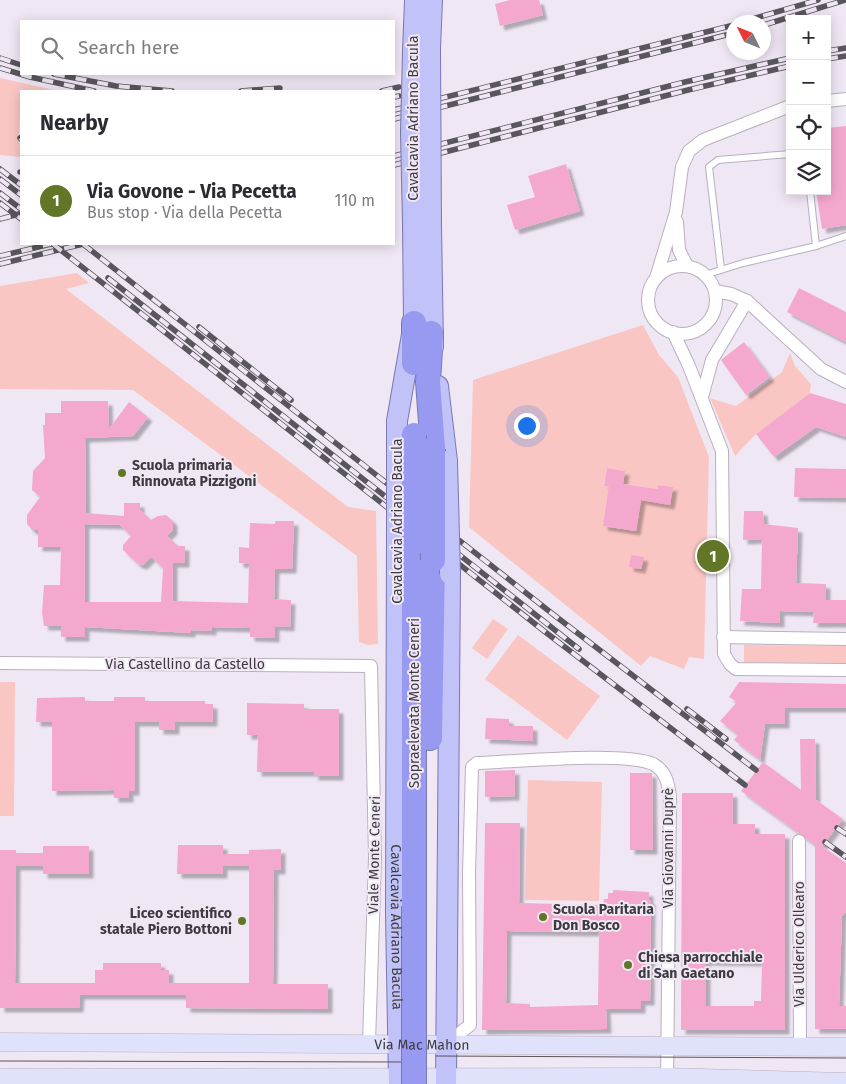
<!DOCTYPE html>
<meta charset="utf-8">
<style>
:root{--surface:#fff;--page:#f7f7f7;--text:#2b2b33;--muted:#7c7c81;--line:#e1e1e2;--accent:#617626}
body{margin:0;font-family:"Fira Sans",sans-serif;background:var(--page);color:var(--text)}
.controls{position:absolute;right:15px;top:15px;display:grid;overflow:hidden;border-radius:0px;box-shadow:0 2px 12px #0003}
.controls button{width:45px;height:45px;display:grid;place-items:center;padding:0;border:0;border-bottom:1px solid var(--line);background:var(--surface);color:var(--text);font:25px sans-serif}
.compass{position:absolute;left:726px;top:15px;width:45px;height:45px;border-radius:50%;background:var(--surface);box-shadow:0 2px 12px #0003;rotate:313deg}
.you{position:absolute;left:526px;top:425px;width:18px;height:18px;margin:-12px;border:4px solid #fff;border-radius:50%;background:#1a73e8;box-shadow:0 0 0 8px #1a73e833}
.badge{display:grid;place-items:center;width:32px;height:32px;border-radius:50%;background:var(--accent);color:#fff;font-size:16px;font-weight:700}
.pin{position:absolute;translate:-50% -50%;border:2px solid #fff;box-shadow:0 1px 5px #0006}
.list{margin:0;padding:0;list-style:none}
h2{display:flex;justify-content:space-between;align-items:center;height:65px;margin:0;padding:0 20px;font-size:21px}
h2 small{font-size:16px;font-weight:400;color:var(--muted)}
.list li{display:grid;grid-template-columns:32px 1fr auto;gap:15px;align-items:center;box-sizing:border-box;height:90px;padding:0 20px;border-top:1px solid var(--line)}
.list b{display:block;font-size:19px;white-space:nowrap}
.list p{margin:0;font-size:16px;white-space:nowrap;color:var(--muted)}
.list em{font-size:16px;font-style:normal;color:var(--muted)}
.icon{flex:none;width:28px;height:28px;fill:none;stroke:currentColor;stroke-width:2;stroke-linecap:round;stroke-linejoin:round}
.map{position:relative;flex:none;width:846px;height:1084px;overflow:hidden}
.search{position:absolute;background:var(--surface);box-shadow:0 2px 12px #0003;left:20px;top:20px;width:375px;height:55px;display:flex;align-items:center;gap:12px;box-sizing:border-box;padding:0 18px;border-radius:0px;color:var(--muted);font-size:19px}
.panel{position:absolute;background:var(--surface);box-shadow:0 2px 12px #0003;left:20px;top:90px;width:375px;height:155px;border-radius:0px}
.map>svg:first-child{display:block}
.green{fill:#fac6c3;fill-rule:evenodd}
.building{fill:#f5a8ce;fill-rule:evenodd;filter:url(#shadow)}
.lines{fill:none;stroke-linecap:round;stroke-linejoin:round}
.lane-casing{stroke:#b9b0bd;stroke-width:8}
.street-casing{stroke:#b9b0bd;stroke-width:14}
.secondary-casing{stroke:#b9b0bd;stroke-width:19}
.primary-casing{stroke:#7879b3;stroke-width:22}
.highway-casing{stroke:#7879b3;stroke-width:26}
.lane{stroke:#fff;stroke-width:6}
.street{stroke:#fff;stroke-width:12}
.secondary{stroke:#e0e1fb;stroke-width:18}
.primary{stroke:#c1c2f7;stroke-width:20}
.highway{stroke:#989af1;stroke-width:24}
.tram{stroke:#5a565d;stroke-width:1}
.rail-casing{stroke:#5a565d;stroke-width:5.5}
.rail{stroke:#f0e7f4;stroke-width:4;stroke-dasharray:11;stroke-linecap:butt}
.primary-bridge-casing{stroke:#7879b3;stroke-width:22;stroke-linecap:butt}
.highway-bridge-casing{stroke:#7879b3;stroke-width:26;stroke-linecap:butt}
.primary-bridge{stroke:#c1c2f7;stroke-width:20}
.highway-bridge{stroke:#989af1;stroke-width:24}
.poi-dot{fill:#617626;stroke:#f0e7f4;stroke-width:2}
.labels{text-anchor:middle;stroke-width:4;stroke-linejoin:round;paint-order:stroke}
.street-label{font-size:14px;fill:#3e3b40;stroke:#f0e7f4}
.poi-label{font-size:14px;font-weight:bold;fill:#3e3b40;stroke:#f0e7f4;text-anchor:start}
</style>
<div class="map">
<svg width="846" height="1084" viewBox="0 0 846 1084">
<defs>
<filter id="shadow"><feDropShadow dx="4.5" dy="4.5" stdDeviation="1" flood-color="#0004"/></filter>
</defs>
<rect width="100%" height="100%" fill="#f0e7f4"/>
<!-- green -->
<g class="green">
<path d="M0 78 59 91H21C21 113 17 136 21 157L0 155Z"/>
<path d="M77 273 89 283 66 289 348 507 376 511 378 644 368 645 359 642 357 556 133 390 0 389V286Z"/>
<path d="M643 325 659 355 678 377 709 457 704 659 689 657 684 669 650 656 641 666 469 527 473 380ZM607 468 625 471 623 484 658 489 659 485 672 487 670 504 641 500 636 531 603 526 619 488 604 485Z"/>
<path d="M790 353 795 366 811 384 810 393 756 434 735 456 710 398 736 406 782 372Z"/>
<path d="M493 619 508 629 487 659 472 648Z"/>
<path d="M518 635 600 696 567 740 485 679Z"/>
<path d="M744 645 846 646V663L744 662Z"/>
<path d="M0 682H15L14 816H0Z"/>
<path d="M528 780 602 782 599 901 525 900Z"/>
</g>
<!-- building -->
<g class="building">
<path d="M510 0H539L543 15 500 26 495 4Z"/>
<path d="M846 126V225L822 229 816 191H827V128Z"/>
<path d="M566 164 580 211 515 230 507 205 535 197 528 176Z"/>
<path d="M799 288 846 312V342L787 312Z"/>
<path d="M744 342 770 377 746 395 721 360Z"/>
<path d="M810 393 846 404V437L816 427 774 457 756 434Z"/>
<path d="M61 401H108L109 429 129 402 148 417 133 436 85 438 86 513 124 516V503H140V510L151 520 158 516 166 515 173 521V530L167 536 178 546H185V563H173V601L248 603 249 564 239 563V547L249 548 250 523 275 524V521H294L292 569H275L274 599 291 600 290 627 275 626V638L250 637V628L212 627V631L191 630V633L85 627V637H61V626H44L42 613 44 585H60L61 547H38V530H32L27 524V515L40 497 32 490 33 471 45 458 43 425H45V413H61ZM85 524 120 525 131 536 123 545V550L138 564 143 565 151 557 163 568 161 602H85Z"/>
<path d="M607 468 625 471 623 484 658 489V485L673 487 670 505 641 500 636 531 603 526 609 486H604Z"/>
<path d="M795 468 846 469V498L794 497Z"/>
<path d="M744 511H763L764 524 798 528 796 583 826 584V600H846V623H813L814 612 780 611V623L740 621 742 589H761L762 539 743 540Z"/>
<path d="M631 555 644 557 641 569 629 567Z"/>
<path d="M739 682 846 684V708H785V724H765L760 760 734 740 738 735 720 721 737 702 729 697Z"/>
<path d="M85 697V701H114V697H145V701H205V704H213V722H175V730H159V722H135V791H129V798H114V790L52 791V722H36L37 698Z"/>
<path d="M247 703 304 704V709H339V776H314V772H257L258 735H247Z"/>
<path d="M486 718 509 719V726H533V741L485 739Z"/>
<path d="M800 739H815L816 800 843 819 822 846 846 863V912L842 916 839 1006H846V1029H815V845L741 791 763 762 801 790Z"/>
<path d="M515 770V796L485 797V771Z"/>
<path d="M630 773H652L653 850H630Z"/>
<path d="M682 793H733V824H755V834H785V1030H681ZM706 961 762 962 761 1001H754V1006H706Z"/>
<path d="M485 823H520L519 903 603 905 604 899H608V893H613V890L649 892V900H651L650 1001H641V1009H606L607 1029 482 1030ZM507 931 599 932 598 1005 530 1007V1004L506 1003Z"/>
<path d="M178 845H223V854H249V850L281 849V870H274L273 984H328V1009L186 1008V995H80L79 1008H0V850H16V853H43V846H89V874H43V866H16L15 983H95V970H103V963H161V970H169V983H249V866H223V874H177Z"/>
</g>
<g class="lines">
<!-- lane casing -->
<g class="lane-casing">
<g id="lane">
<path d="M816 246 846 236"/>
<path d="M721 269 709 167 718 160 790 154"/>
<path d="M705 275 743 263 816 246 810 191"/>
</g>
</g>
<!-- street casing -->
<g class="street-casing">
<g id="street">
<path d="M827 101 846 99"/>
<path d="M677 222 679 250 687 266"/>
<circle cx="682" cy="300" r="34"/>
<path d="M656 278 676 212 682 167 689 151 703 140 790 106"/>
<path d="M715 291 731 294 747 301 821 369 846 382"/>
<path d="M673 332 689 366 722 451 724 654 730 664 736 669 846 670"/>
<path d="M702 397 712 360 747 301"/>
<path d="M723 637 846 639"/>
<path d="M0 663 371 666 375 858 369 1043"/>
<path d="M799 841 800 1047"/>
<path d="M446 1044 470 1025 469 873 472 767 477 763C513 762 625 751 653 764 666 771 668 783 670 796L667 1084"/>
</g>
</g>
<!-- secondary casing -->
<g class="secondary-casing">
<g id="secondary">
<path id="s1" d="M0 1042 846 1047"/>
<path d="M0 1078 666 1077 846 1082"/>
</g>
</g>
<!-- primary casing -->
<g class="primary-casing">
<g id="primary">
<path d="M430 49 432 0"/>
<path d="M413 51 415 0"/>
<path d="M431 224 433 347"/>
<path d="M438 386 447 461"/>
<path d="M397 421 414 323 413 225"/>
<path id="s2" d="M397 529 396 915 399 1084"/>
<path d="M446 1084 450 574"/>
</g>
</g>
<!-- highway casing -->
<g class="highway-casing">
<g id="highway">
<path d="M431 333 428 382 433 449"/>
<path d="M414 363V323"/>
<path d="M414 543V906"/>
<path d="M430 738 433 560"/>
</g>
</g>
<!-- lane -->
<use href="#lane" class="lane"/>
<!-- street -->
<use href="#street" class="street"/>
<!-- secondary -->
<use href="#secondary" class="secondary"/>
<!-- primary -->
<use href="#primary" class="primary"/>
<!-- highway -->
<use href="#highway" class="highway"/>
<!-- tram -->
<g class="tram">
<path d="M436 1056 846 1058"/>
<path d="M0 1061 406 1062"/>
</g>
<!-- rail casing -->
<g class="rail-casing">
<g id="rail">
<path d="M742 22 818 0"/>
<path d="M764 25 845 0"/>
<path d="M827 51 846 48"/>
<path d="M0 58 21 65"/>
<path d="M827 59 846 56"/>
<path d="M0 68 30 77 94 91"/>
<path d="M54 74 116 86 172 91"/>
<path d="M241 91 280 88"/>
<path d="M382 91 399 87"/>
<path d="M394 97 399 96"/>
<path d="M394 110 734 25"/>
<path d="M394 119 734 33"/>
<path d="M20 138 21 139"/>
<path d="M394 156 685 82 790 58"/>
<path d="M394 165 688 90 790 66"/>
<path d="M0 169 21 185"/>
<path d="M20 172H21"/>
<path d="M0 179 21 195"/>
<path d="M0 193 21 209"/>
<path d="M0 203 21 219"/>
<path d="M0 219 19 214"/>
<path d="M53 244 544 631 745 785"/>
<path d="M83 244 554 615 756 770"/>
<path d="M0 256 51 244"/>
<path d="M0 264 83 244"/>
<path d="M108 278 579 649"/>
<path d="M199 327 291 400"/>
<path d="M687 709 726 739"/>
<path d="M837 828 846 834"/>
<path d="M825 842 846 857"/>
</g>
</g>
<!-- rail -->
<use href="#rail" class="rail"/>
<!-- primary-bridge casing -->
<g class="primary-bridge-casing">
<g id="primary-bridge">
<path d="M430 49 431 224"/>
<path d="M413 225 411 133 413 51"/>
<path d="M447 461 450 574"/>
<path d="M397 529V421"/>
</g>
</g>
<!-- highway-bridge casing -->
<g class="highway-bridge-casing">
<g id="highway-bridge">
<path d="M433 449V560"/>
<path d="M414 543V435"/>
<path d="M414 1084V906"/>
</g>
</g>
<!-- primary-bridge -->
<use href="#primary-bridge" class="primary-bridge"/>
<!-- highway-bridge -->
<use href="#highway-bridge" class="highway-bridge"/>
</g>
<!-- markers -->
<g class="poi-dot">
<circle cx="122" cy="473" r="5"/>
<circle cx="543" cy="917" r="5"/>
<circle cx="242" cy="921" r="5"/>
<circle cx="628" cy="965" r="5"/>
</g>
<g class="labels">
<!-- street labels -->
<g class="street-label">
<text transform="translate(413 118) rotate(-90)" y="5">Cavalcavia Adriano Bacula</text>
<text transform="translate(397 521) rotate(-90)" y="5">Cavalcavia Adriano Bacula</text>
<text x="185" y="669">Via Castellino da Castello</text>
<text transform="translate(414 703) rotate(-90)" y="5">Sopraelevata Monte Ceneri</text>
<text transform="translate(668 848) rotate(-90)" y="5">Via Giovanni Duprè</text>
<text transform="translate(374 855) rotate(-89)" y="5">Viale Monte Ceneri</text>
<text dy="5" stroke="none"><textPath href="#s2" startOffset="398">Cavalcavia Adriano Bacula</textPath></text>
<text transform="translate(799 944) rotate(-90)" y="5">Via Ulderico Ollearo</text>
<text dy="5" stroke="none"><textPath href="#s1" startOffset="422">Via Mac Mahon</textPath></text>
</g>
<!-- poi labels -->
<g class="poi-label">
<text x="132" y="470">Scuola primaria<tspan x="132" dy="16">Rinnovata Pizzigoni</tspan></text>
<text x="553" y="914">Scuola Paritaria<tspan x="553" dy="16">Don Bosco</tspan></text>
<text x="232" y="918" text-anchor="end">Liceo scientifico<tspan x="232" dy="16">statale Piero Bottoni</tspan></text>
<text x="638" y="962">Chiesa parrocchiale<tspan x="638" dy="16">di San Gaetano</tspan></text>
</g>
</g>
</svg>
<div class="controls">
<button>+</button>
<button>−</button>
<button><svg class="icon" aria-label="locate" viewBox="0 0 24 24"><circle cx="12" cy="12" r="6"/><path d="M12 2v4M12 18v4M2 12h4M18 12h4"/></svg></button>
<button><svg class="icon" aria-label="layers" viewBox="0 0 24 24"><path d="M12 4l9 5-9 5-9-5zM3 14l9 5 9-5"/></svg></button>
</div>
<svg class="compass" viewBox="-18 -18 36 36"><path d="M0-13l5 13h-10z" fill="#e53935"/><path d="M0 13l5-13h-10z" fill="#7c7c81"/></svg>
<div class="you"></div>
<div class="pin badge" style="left:713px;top:556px">1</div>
<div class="search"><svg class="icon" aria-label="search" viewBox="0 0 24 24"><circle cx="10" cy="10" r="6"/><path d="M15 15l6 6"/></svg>Search here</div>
<section class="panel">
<h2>Nearby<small></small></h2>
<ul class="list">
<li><span class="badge">1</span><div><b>Via Govone - Via Pecetta</b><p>Bus stop · Via della Pecetta</p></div><em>110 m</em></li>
</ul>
</section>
</div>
